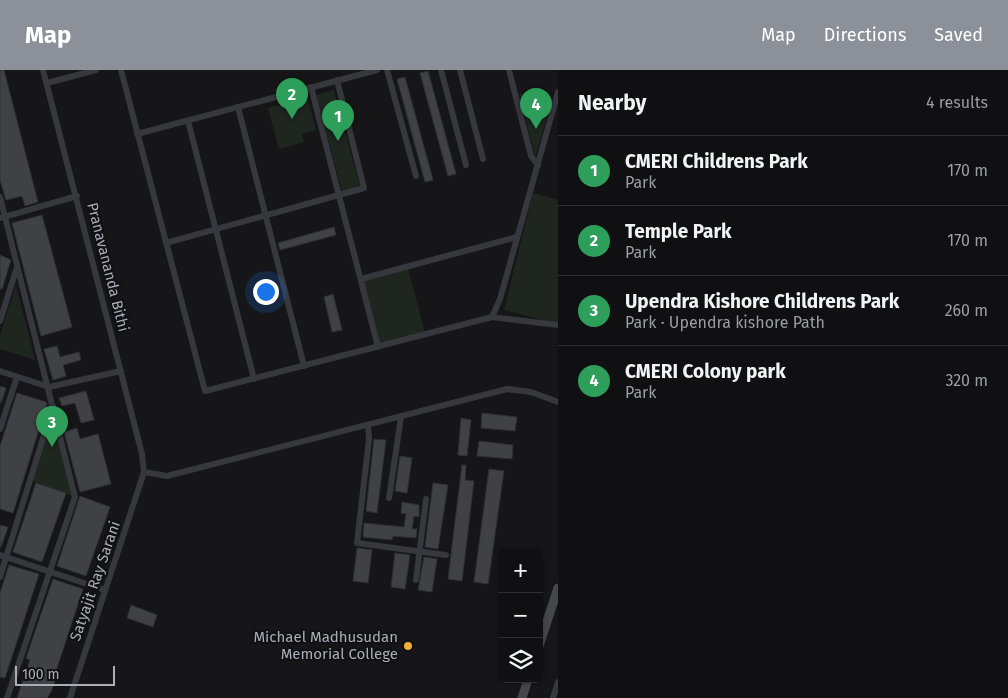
<!DOCTYPE html>
<meta charset="utf-8">
<style>
:root{--surface:#101012;--page:#19191b;--text:#f1f3f6;--muted:#9c9d9f;--line:#303032;--accent:#8c9099}
body{margin:0;font-family:"Fira Sans",sans-serif;background:var(--page);color:var(--text)}
.controls{position:absolute;right:15px;bottom:15px;display:grid;overflow:hidden;border-radius:8px;box-shadow:0 1px 4px #0004}
.controls button{width:45px;height:45px;display:grid;place-items:center;padding:0;border:0;border-bottom:1px solid var(--line);background:var(--surface);color:var(--text);font:25px sans-serif}
.scale{position:absolute;left:15px;bottom:12px;width:100px;box-sizing:border-box;padding-left:5px;border:2px solid #a8adb8;border-top:0;font-size:14px;line-height:18px;white-space:nowrap;color:#a8adb8;-webkit-text-stroke:4px #111113;paint-order:stroke}
.you{position:absolute;left:265px;top:221px;width:18px;height:18px;margin:-12px;border:4px solid #fff;border-radius:50%;background:#1a73e8;box-shadow:0 0 0 8px #1a73e833}
.badge{display:grid;place-items:center;width:32px;height:32px;border-radius:50%;background:var(--accent);color:#fff;font-size:16px;font-weight:700}
.pin{position:absolute;translate:-50% -41px;filter:drop-shadow(0 1px 2px #0008)}
.pin::after{content:'';position:absolute;top:26px;width:18px;height:15px;background:inherit;clip-path:polygon(0 0,100% 0,50% 100%)}
.list{margin:0;padding:0;list-style:none}
h2{display:flex;justify-content:space-between;align-items:center;height:65px;margin:0;padding:0 20px;font-size:21px}
h2 small{font-size:16px;font-weight:400;color:var(--muted)}
.list li{display:grid;grid-template-columns:32px 1fr auto;gap:15px;align-items:center;box-sizing:border-box;height:70px;padding:0 20px;border-top:1px solid var(--line)}
.list b{display:block;font-size:19px;white-space:nowrap}
.list p{margin:0;font-size:16px;white-space:nowrap;color:var(--muted)}
.list em{font-size:16px;font-style:normal;color:var(--muted)}
.icon{flex:none;width:28px;height:28px;fill:none;stroke:currentColor;stroke-width:2;stroke-linecap:round;stroke-linejoin:round}
.map{position:relative;flex:none;width:558px;height:628px;overflow:hidden}
header{display:flex;align-items:center;gap:30px;box-sizing:border-box;height:70px;padding:0 25px;background:var(--accent);color:#fff}
header strong{font-size:24px}
nav{display:flex;gap:28px;margin-inline-start:auto;font-size:18px}
main{display:flex}
aside{flex:1;background:var(--surface)}
.map>svg:first-child{display:block}
.green{fill:#1e261f}
.building{fill:#404145;stroke:#303034}
.lines{fill:none;stroke-linecap:round;stroke-linejoin:round}
.street{stroke:#37383d;stroke-width:6}
.secondary{stroke:#45474d;stroke-width:9}
.poi-dot{fill:#f2b134;stroke:#111113;stroke-width:2}
.labels{text-anchor:middle;stroke-width:4.5;stroke-linejoin:round;paint-order:stroke}
.street-label{font-size:15px;fill:#a8adb8;stroke:#111113}
.poi-label{font-size:15px;fill:#a8adb8;stroke:#111113;text-anchor:end}
</style>
<header>
<strong>Map</strong>
<nav><a>Map</a><a>Directions</a><a>Saved</a></nav>
</header>
<main>
<div class="map">
<svg width="558" height="628" viewBox="0 0 558 628">
<rect width="100%" height="100%" fill="#161618"/>
<!-- green -->
<g class="green">
<path d="M334 20 360 117 342 121 316 25Z"/>
<path d="M519 23 552 30 535 87Z"/>
<path d="M307 27 316 60 302 64 304 72 279 79 268 38Z"/>
<path d="M533 123 558 130V254L504 240Z"/>
<path d="M408 198 425 263 378 277 361 209Z"/>
<path d="M16 215 35 290 0 279V266Z"/>
<path d="M53 343 75 427 30 410Z"/>
</g>
<!-- building -->
<g class="building">
<path d="M0 0H4L38 132 25 136 22 126 6 130 0 110Z"/>
<path d="M428 1 456 104 448 106 420 3Z"/>
<path d="M405 7 433 110 425 112 397 9Z"/>
<path d="M42 145 72 257 41 266 12 153Z"/>
<path d="M334 157 336 165 280 180 278 173Z"/>
<path d="M0 185 11 190 2 219H0Z"/>
<path d="M333 224 342 260 332 262 324 227Z"/>
<path d="M57 276 60 287 79 282 81 290 63 295 66 306 53 310 44 279Z"/>
<path d="M0 316 6 318 1 333H0Z"/>
<path d="M86 321 94 350 81 353 75 333 62 336 59 328Z"/>
<path d="M17 323 46 332 47 334 13 443 0 439V376Z"/>
<path d="M482 343 517 347 515 361 481 358Z"/>
<path d="M461 348 471 350 467 386 458 385Z"/>
<path d="M77 358 80 369 98 364 111 414 80 422 64 362Z"/>
<path d="M374 369 386 370 377 443 366 441Z"/>
<path d="M479 371 513 375 512 389 477 386Z"/>
<path d="M400 386 412 388 407 423 395 421Z"/>
<path d="M462 395H466L465 410 474 411 462 511 448 509Z"/>
<path d="M489 399 504 401 488 514 474 512Z"/>
<path d="M36 413 66 423 42 492 13 482Z"/>
<path d="M433 413 448 415 438 479 425 477Z"/>
<path d="M80 426 110 437 86 506 57 496Z"/>
<path d="M402 432 419 435V447L414 446 412 459H417L416 468 393 466 392 470 363 467 364 453 404 457 406 444 401 443Z"/>
<path d="M0 455 8 457 1 477H0Z"/>
<path d="M357 478 372 480 368 513 353 511Z"/>
<path d="M395 483 410 485 405 519 391 517Z"/>
<path d="M424 487 437 489 432 522 418 520Z"/>
<path d="M9 495 39 504 5 608 0 607V523Z"/>
<path d="M53 509 83 519 55 604 57 605 51 622 47 628H17L30 590 26 588Z"/>
<path d="M131 535 157 545 153 557 127 548Z"/>
</g>
<g class="lines">
<!-- street -->
<g class="street">
<path d="M43 0 142 384 144 402 70 628"/>
<path d="M121 0 205 321 492 247 558 255"/>
<path d="M387 0 416 106"/>
<path d="M441 0 466 95"/>
<path d="M460 0 483 89"/>
<path d="M509 0 531 86 538 95"/>
<path d="M47 13 96 0"/>
<path d="M311 17 378 277"/>
<path d="M238 37 304 296"/>
<path d="M188 51 254 309"/>
<path d="M137 64 377 0"/>
<path d="M0 127 75 427 7 628"/>
<path d="M0 148 77 126"/>
<path d="M166 173 364 118 337 10"/>
<path d="M361 209 517 167"/>
<path d="M492 247 500 229 558 22"/>
<path d="M0 251 17 197"/>
<path d="M0 301 49 317 121 301"/>
<path d="M368 355 369 369 357 473 446 485"/>
<path d="M0 359 17 307"/>
<path d="M144 402 167 406 507 319 531 322 558 332"/>
<path d="M389 428 401 347"/>
<path d="M0 485 105 520"/>
<path d="M0 507 53 336"/>
<path d="M416 510 426 429"/>
<path d="M553 628 558 612"/>
</g>
<!-- secondary -->
<g class="secondary">
<path d="M539 576 558 518"/>
<path d="M522 628 528 609"/>
</g>
</g>
<!-- markers -->
<circle class="poi-dot" cx="408" cy="576" r="5"/>
<g class="labels">
<!-- street labels -->
<g class="street-label">
<text transform="translate(108 197) rotate(76)" y="5">Pranavananda Bithi</text>
<text transform="translate(95 511) rotate(-71)" y="5">Satyajit Ray Sarani</text>
</g>
<!-- poi labels -->
<g class="poi-label">
<text x="398" y="572">Michael Madhusudan<tspan x="398" dy="17">Memorial College</tspan></text>
</g>
</g>
</svg>
<div class="controls">
<button>+</button>
<button>−</button>
<button><svg class="icon" aria-label="layers" viewBox="0 0 24 24"><path d="M12 4l9 5-9 5-9-5zM3 14l9 5 9-5"/></svg></button>
</div>
<div class="scale">100 m</div>
<div class="you"></div>
<div class="pin badge" style="left:338px;top:71px;background:#2e9e5b">1</div>
<div class="pin badge" style="left:292px;top:49px;background:#2e9e5b">2</div>
<div class="pin badge" style="left:52px;top:377px;background:#2e9e5b">3</div>
<div class="pin badge" style="left:536px;top:59px;background:#2e9e5b">4</div>
</div>
<aside>
<h2>Nearby<small>4 results</small></h2>
<ul class="list">
<li><span class="badge" style="background:#2e9e5b">1</span><div><b>CMERI Childrens Park</b><p>Park</p></div><em>170 m</em></li>
<li><span class="badge" style="background:#2e9e5b">2</span><div><b>Temple Park</b><p>Park</p></div><em>170 m</em></li>
<li><span class="badge" style="background:#2e9e5b">3</span><div><b>Upendra Kishore Childrens Park</b><p>Park · Upendra kishore Path</p></div><em>260 m</em></li>
<li><span class="badge" style="background:#2e9e5b">4</span><div><b>CMERI Colony park</b><p>Park</p></div><em>320 m</em></li>
</ul>
</aside>
</main>
